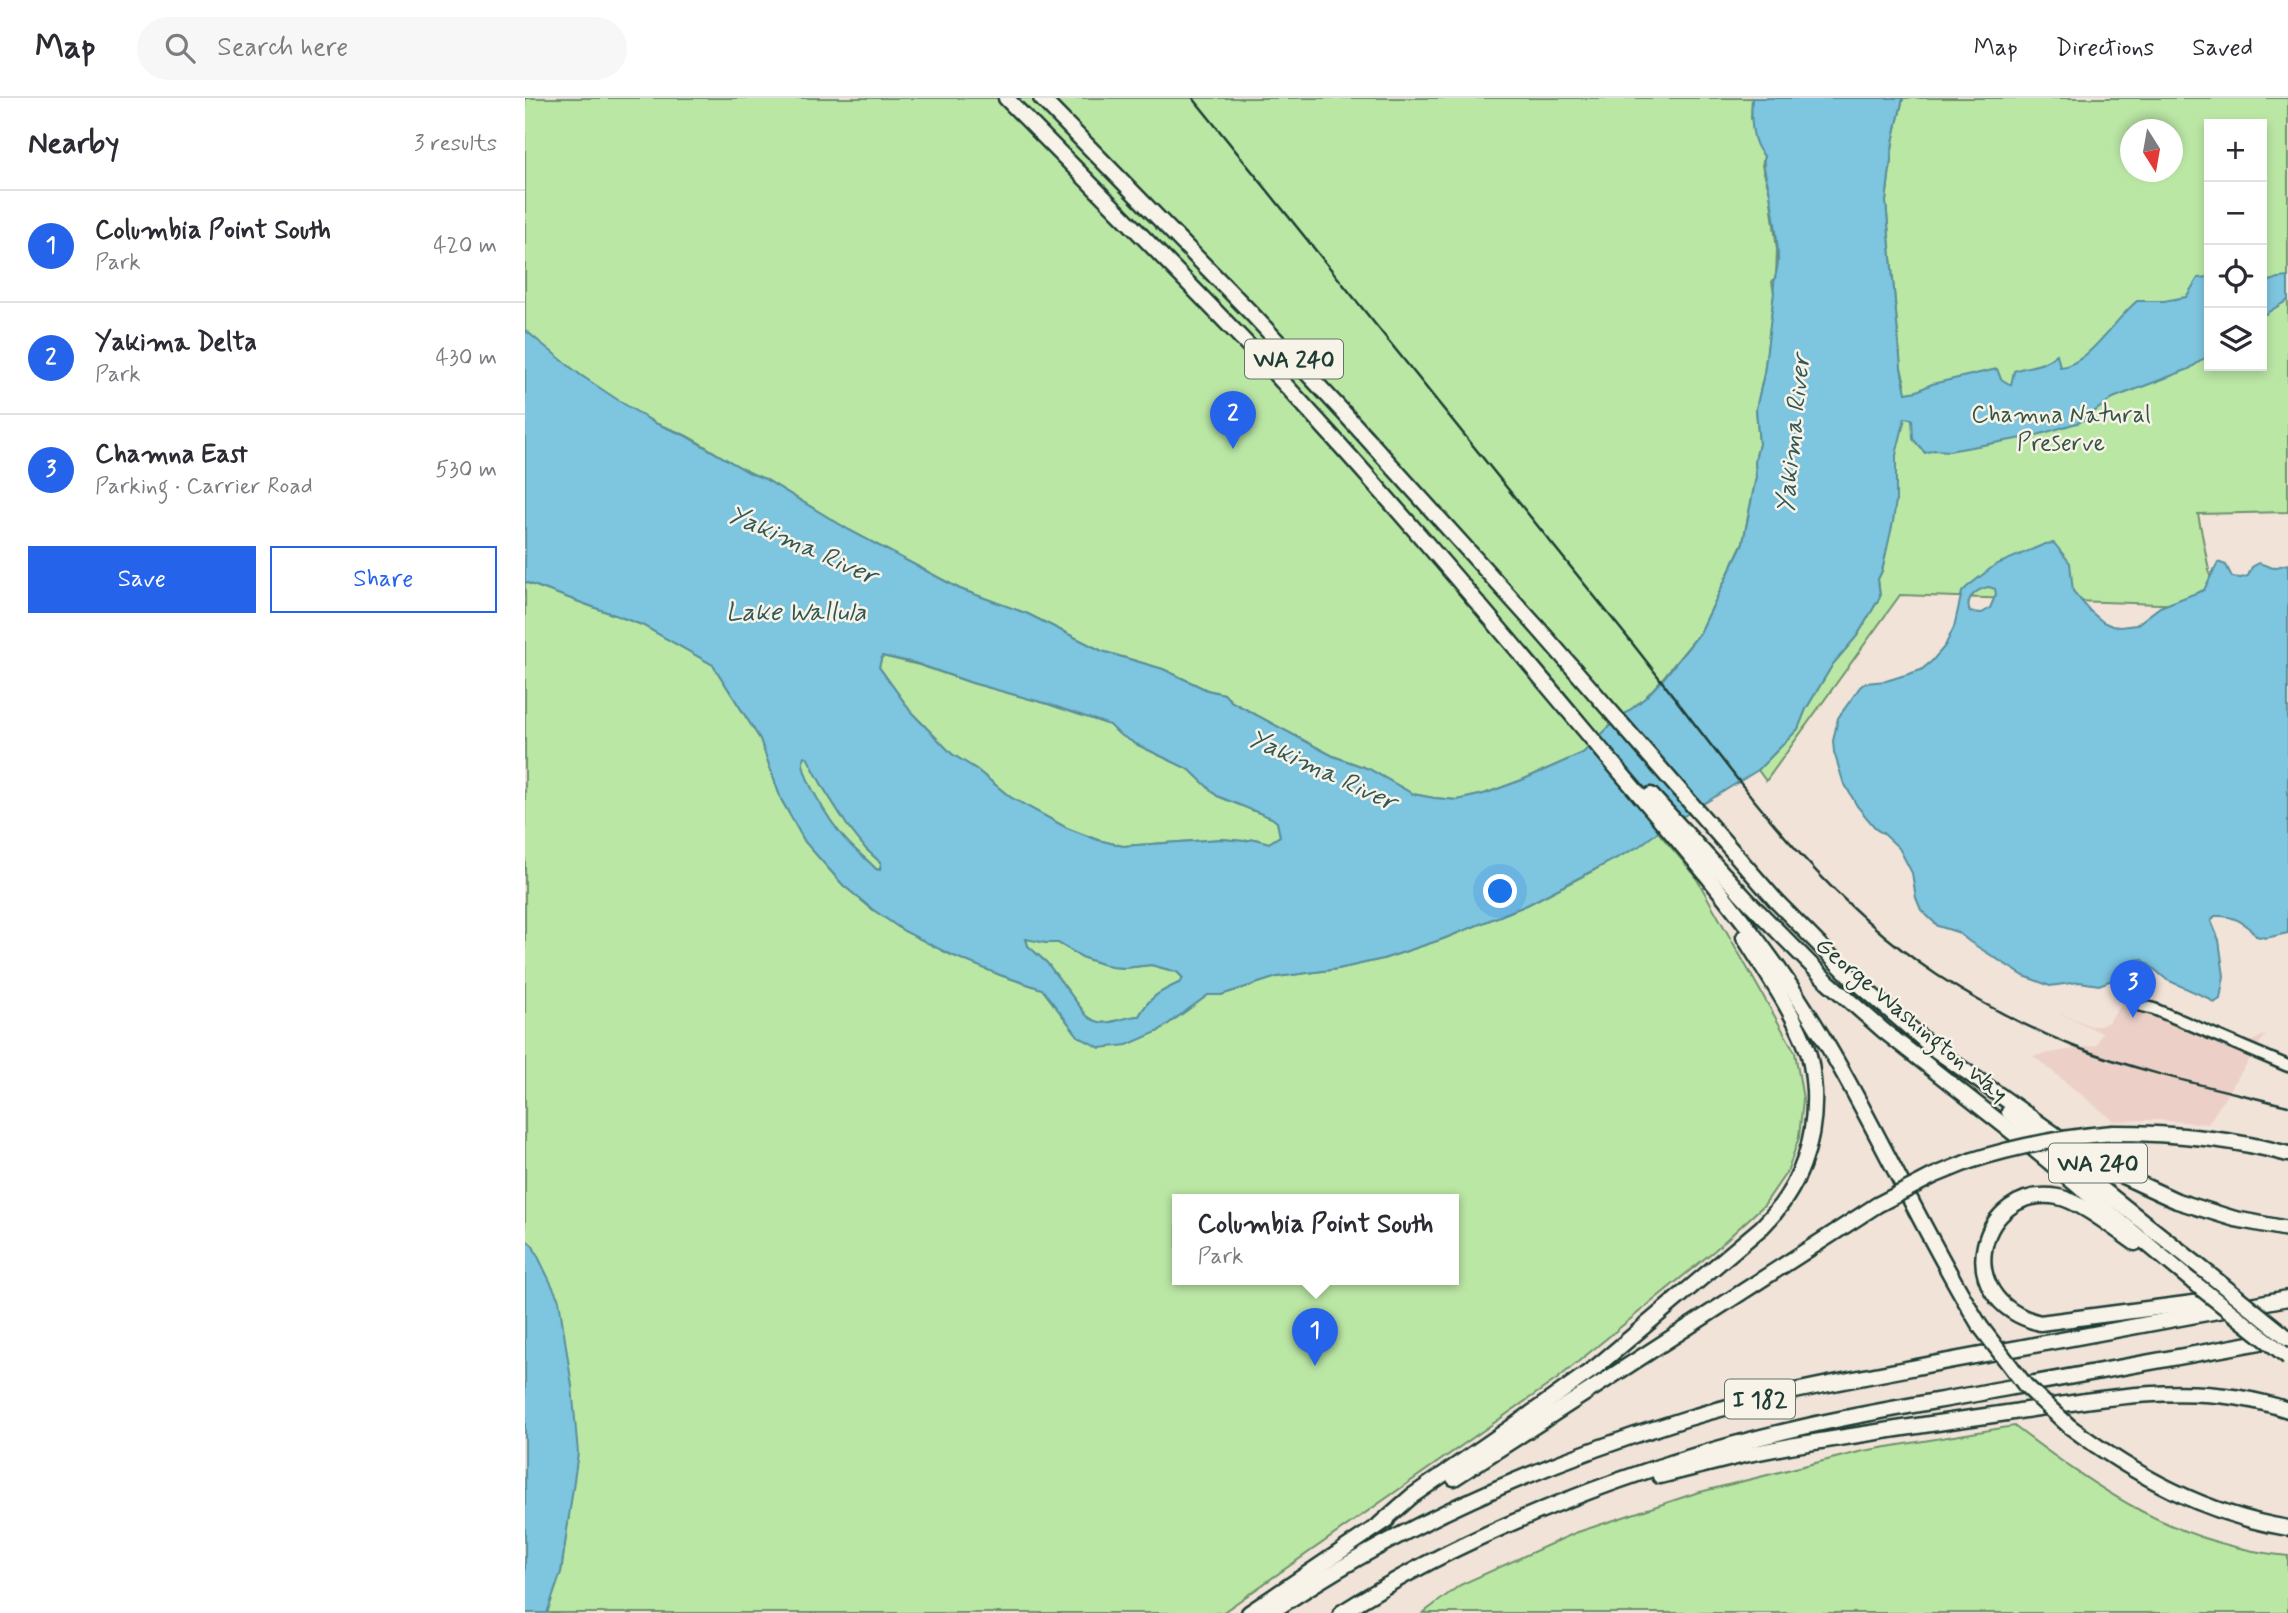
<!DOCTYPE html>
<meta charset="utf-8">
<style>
:root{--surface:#fff;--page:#f7f7f7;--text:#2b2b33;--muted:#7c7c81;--line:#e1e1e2;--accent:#2563eb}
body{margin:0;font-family:Mynerve,sans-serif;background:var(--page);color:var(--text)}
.controls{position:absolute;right:21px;top:21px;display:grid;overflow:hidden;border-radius:0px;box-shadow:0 4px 10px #0003}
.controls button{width:63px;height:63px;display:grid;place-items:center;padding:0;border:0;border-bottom:2px solid var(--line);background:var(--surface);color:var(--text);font:35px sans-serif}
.compass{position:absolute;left:1595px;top:21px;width:63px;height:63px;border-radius:50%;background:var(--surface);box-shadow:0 4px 10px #0003;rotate:169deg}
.you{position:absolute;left:976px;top:794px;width:24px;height:24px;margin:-18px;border:5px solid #fff;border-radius:50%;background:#1a73e8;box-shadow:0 0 0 10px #1a73e833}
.badge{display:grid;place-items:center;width:46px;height:46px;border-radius:50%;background:var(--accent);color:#fff;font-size:23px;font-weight:700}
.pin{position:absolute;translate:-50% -58px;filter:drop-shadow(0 2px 4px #0008)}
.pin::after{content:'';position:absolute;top:37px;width:24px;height:21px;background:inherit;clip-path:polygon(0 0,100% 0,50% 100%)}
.popup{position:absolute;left:647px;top:1096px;width:287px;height:91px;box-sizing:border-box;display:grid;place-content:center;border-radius:0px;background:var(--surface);filter:drop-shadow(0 2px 5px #0005);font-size:23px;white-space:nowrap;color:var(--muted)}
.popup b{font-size:26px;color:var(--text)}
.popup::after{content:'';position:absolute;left:50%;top:100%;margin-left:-14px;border:14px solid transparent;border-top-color:var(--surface)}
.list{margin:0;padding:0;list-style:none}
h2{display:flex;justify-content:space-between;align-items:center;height:91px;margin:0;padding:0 28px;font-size:30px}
h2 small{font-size:23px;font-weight:400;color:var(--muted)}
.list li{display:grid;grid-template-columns:46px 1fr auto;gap:21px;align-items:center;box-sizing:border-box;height:112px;padding:0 28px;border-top:2px solid var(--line)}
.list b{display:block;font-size:26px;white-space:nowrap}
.list p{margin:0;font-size:23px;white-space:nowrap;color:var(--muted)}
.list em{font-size:23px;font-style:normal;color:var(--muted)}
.actions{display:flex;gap:14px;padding:21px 28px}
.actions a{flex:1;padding:16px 0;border:2px solid var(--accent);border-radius:0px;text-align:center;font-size:24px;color:var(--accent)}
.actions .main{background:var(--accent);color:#fff}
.icon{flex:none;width:38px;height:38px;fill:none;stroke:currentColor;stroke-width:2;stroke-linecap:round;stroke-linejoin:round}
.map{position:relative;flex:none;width:1763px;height:1515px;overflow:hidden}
header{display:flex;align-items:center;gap:42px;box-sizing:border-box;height:98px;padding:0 35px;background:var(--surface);border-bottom:2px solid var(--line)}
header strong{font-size:33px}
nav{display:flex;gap:38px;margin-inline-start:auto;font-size:24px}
.search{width:490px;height:63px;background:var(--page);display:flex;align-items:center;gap:18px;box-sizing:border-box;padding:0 24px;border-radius:38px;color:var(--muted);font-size:26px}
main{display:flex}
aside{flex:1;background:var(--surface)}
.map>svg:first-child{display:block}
.built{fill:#ecd0c8}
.green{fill:#bbe7a5;stroke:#6d926c;stroke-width:2;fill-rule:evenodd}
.water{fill:#7ec5df;stroke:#588f9b;stroke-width:2;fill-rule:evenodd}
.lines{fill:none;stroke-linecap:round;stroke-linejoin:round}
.minor-casing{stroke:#1f3d34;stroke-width:15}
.highway-casing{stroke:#1f3d34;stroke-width:19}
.minor{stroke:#f7f3e8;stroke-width:10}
.highway{stroke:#f7f3e8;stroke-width:14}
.rail{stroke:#1f3d34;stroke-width:2.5}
.highway-bridge-casing{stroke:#1f3d34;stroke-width:19;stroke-linecap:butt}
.highway-bridge{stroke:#f7f3e8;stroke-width:14}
.labels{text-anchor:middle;stroke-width:5;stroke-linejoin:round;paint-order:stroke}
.shield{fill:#f7f3e8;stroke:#60746a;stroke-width:2}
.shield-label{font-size:23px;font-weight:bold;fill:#1f3d34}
.park-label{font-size:24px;fill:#365645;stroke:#f7f3e8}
.street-label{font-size:24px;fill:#1f3d34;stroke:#f7f3e8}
.water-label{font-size:26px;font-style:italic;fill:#325856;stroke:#f7f3e8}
</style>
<header>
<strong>Map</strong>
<div class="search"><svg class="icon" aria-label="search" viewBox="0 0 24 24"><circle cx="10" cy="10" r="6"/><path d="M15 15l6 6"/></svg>Search here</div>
<nav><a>Map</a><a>Directions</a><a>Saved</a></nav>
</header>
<main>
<aside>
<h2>Nearby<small>3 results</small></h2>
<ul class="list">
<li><span class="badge">1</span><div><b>Columbia Point South</b><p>Park</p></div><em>420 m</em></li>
<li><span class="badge">2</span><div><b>Yakima Delta</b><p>Park</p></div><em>430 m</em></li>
<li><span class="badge">3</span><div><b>Chamna East</b><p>Parking · Carrier Road</p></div><em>530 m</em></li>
</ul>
<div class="actions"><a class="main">Save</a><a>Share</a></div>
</aside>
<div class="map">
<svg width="1763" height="1515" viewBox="0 0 1763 1515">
<rect width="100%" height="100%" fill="#f2e3d9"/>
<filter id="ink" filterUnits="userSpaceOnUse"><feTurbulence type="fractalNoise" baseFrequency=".0143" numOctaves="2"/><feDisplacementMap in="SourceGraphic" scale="14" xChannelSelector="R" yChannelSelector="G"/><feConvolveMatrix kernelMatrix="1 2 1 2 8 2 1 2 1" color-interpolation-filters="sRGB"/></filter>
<g filter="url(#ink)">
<!-- built -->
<path class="built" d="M1607 894 1723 943H1727L1741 936 1683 1026 1632 1022 1589 1023 1508 958 1571 947 1577 935 1528 912 1566 928H1575L1583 924Z"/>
<!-- green -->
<g class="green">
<path d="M0 0H1227L1226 20 1239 58 1237 68 1245 95 1252 152 1251 178 1247 184 1249 195 1239 276 1231 311 1234 346 1230 362 1231 379 1218 444 1175 535 1137 581 1120 600 1084 629 1058 655 997 682 959 696 932 702 909 700 888 696 844 671 808 658 707 604 699 596 682 592 638 571 577 553 503 516 435 491 324 432 240 381C211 370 187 351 160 337 151 332 140 330 130 325 87 302 36 265 0 232Z"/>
<path d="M1378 0H1763V414L1673 416 1691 508 1375 497 1241 683 1233 672 1273 631 1281 611 1308 566 1332 538 1355 499 1353 481 1357 473 1371 402V357L1380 285 1376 270 1361 104 1368 44ZM1684 26H1737V268H1684ZM1605 32H1647V74H1605Z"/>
<path d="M0 484 117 527 188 567 235 641 256 701 280 744 318 787 347 811 379 833 475 877 517 891 554 939 632 934 683 897H696L752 879 813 871 858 861 918 841 1002 807 1068 773 1133 734 1169 776 1270 954 1278 1001 1274 1039 1263 1072 1239 1107 1190 1152 1032 1281 697 1515H22L36 1474 44 1417 8 1148 0 1141ZM652 1102H928V1182H652Z"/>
<path d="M357 558 394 567 447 585 523 606 585 627 594 636 613 647 665 672 692 698 747 720 752 724 755 738 744 745 730 741 719 743 696 741 598 748 569 741 542 730 489 702 451 671 427 656 387 615 354 569Z"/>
<path d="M279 657 282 658 298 689 322 727 341 751 356 765 355 772 351 771C342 761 331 754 322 744 305 725 280 686 276 661Z"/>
<path d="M501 840 521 845H533L559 860 586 869 600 870 626 867 652 874 658 880 656 884C636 894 626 897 614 918 595 918 581 933 562 918L522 865 503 848Z"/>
<path d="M1489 1328C1575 1393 1652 1447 1763 1458V1515H898L935 1487 1050 1435 1171 1395 1338 1353Z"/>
</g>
<!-- water -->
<g class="water">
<path d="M1227 0H1378L1368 44 1361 104 1376 270 1381 295 1392 293 1407 286 1472 271 1476 281 1486 287 1489 273C1508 266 1515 270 1532 256L1535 269C1563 267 1590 221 1612 203H1639L1661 199 1673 180 1684 179V257L1664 271 1588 300 1555 324 1509 338 1424 353 1409 352 1400 355 1388 341 1387 321 1380 320 1371 357V402L1368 424 1357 473 1353 481 1355 499 1332 538 1308 566 1281 611 1273 631 1233 672 1133 734 1113 749 1002 807 918 841 858 861 813 871 752 879 696 897H683L632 934 602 947 575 950 554 939 517 891 475 877 424 856 379 833 347 811 318 787 280 744 256 701 235 641 188 567 117 527 0 484V232L54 276 96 304 130 325 159 337 225 375 240 381 324 432 435 491 503 516 577 553 638 571 682 592 699 596 707 604 808 658 844 671 888 696 909 700 932 702 959 696 997 682 1058 655 1084 629 1120 600 1138 581 1175 535 1218 445 1231 379 1230 362 1234 346 1231 311 1239 276 1249 195C1247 183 1253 174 1253 162 1253 141 1249 117 1245 96 1243 83 1237 72 1239 58 1225 44 1226 19 1227 0ZM357 558 390 565 447 585 523 606 585 627 594 636 613 647 665 672 692 698 747 720 752 724 755 738 744 745 730 741 719 743 696 741 598 748 573 742 542 730 485 699 451 671 427 656 387 615 354 569ZM279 658 282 659 298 689 322 727 341 751 356 765 355 772 351 771C341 760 329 752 319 740 307 726 272 674 279 658ZM501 841 521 845H533L559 860 586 869 600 870 626 867 652 874 658 880 656 884C636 893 625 898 614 918 595 918 581 933 562 918L522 865 503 848Z"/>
<path d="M1763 179V202L1737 218V186L1753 180Z"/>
<path d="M1529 445 1545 465 1548 493 1565 513 1578 524 1587 528 1595 529 1611 527 1635 509 1679 492 1693 464 1701 467 1707 479 1716 480 1723 478 1727 469 1734 465 1748 470 1763 466V835L1741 840 1731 838C1720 824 1708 817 1690 818L1686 823 1694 842 1699 878 1695 901 1689 905 1683 900 1642 882 1617 861 1610 862 1605 868 1587 882 1574 887 1554 884 1525 888 1499 878 1445 844 1432 834 1413 828 1396 812 1391 800 1387 775 1374 750 1358 735 1352 732 1332 708 1318 683 1309 654 1308 643 1313 620 1335 589 1340 585 1361 583 1396 572 1407 563 1420 548 1429 529 1437 494 1442 489 1470 467 1520 446ZM1464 489 1470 491 1471 496 1465 510 1457 515 1445 514C1439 500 1452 491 1464 489Z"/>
<path d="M0 1141 8 1148 34 1202 47 1288 53 1355 36 1474 22 1515H0Z"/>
</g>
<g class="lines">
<!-- minor casing -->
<g class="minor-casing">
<path id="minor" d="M1609 906 1629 911 1763 968"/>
</g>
<!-- highway casing -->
<g class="highway-casing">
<g id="highway">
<path d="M481 0C568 89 656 176 741 266 851 384 955 507 1058 630 1124 709 1193 786 1253 870 1332 982 1384 1111 1455 1228"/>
<path d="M516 0 727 216 819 315 1013 530 1252 804 1327 880 1408 950 1542 1045 1589 1074 1652 1103 1710 1121 1763 1131"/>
<path d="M1126 697 1223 803 1303 884 1359 933 1505 1048 1668 1184"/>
<path d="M1484 1014 1548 1068 1669 1164"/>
<path d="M1588 1035C1648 1035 1705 1040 1763 1056"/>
<path d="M1408 1078 1445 1063"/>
<path d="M1610 1145C1591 1132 1555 1103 1533 1099 1456 1085 1421 1201 1515 1225L1699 1201"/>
<path d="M1544 1328C1611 1378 1680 1416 1763 1430"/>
<path d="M1135 1378 1219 1357 1265 1348C1337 1336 1410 1325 1482 1315 1575 1301 1671 1280 1763 1312"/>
<path d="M929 1380 1352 1107"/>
<path d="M855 1426 887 1398 994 1324 1071 1269 1237 1129C1274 1092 1291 1045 1289 993 1288 979 1287 964 1282 951 1267 911 1241 875 1219 839"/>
<path d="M724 1515 862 1422"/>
<path d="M745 1515C871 1429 1014 1366 1160 1321 1246 1295 1335 1280 1423 1263 1537 1242 1650 1221 1763 1200"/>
<path d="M816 1515C949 1430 1121 1365 1274 1330 1341 1314 1409 1304 1477 1291 1568 1275 1660 1258 1752 1241"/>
</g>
</g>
<!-- minor -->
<use href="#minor" class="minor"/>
<!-- highway -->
<use href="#highway" class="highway"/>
<!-- rail -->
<path class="rail" d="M668 0C814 182 961 363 1107 545 1200 662 1285 793 1412 877 1455 905 1501 929 1548 948 1617 975 1691 990 1763 1008"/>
<!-- highway-bridge casing -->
<g class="highway-bridge-casing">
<g id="highway-bridge">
<path d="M1445 1063C1492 1048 1539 1039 1588 1035"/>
<path d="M1352 1107 1408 1078"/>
<path d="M1669 1164 1763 1240"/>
<path d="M1668 1184 1763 1259"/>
<path d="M1455 1228 1500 1287 1544 1328"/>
</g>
</g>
<!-- highway-bridge -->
<use href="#highway-bridge" class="highway-bridge"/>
</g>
</g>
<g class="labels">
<!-- shield labels -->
<g class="shield">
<rect x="720" y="241.5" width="98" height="39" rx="5"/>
<rect x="1524" y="1045.5" width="98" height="39" rx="5"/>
<rect x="1200" y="1281.5" width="70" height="39" rx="5"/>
</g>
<g class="shield-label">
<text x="769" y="269">WA 240</text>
<text x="1573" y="1073">WA 240</text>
<text x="1235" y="1309">I 182</text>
</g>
<!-- park labels -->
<g class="park-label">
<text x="1536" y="324">Chamna Natural<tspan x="1536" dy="28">Preserve</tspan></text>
</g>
<!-- street labels -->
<g class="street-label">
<text transform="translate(1387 921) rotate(40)" y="8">George Washington Way</text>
</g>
<!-- water labels -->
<g class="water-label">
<text transform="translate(1267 336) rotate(-84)" y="9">Yakima River</text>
<text transform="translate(278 446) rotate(24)" y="9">Yakima River</text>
<text x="271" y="522">Lake Wallula</text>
<text transform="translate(798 671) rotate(25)" y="9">Yakima River</text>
</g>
</g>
</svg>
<div class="controls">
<button>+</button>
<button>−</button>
<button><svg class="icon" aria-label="locate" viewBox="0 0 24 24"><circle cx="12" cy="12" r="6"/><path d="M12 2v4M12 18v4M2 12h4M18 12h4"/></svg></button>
<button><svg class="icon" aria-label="layers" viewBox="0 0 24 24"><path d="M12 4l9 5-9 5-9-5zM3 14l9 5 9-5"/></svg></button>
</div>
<svg class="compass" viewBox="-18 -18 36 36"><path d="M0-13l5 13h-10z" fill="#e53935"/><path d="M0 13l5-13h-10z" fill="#7c7c81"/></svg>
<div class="you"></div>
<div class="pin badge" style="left:790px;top:1268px">1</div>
<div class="popup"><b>Columbia Point South</b>Park</div>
<div class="pin badge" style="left:708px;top:351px">2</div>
<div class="pin badge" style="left:1608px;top:920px">3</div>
</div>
</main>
